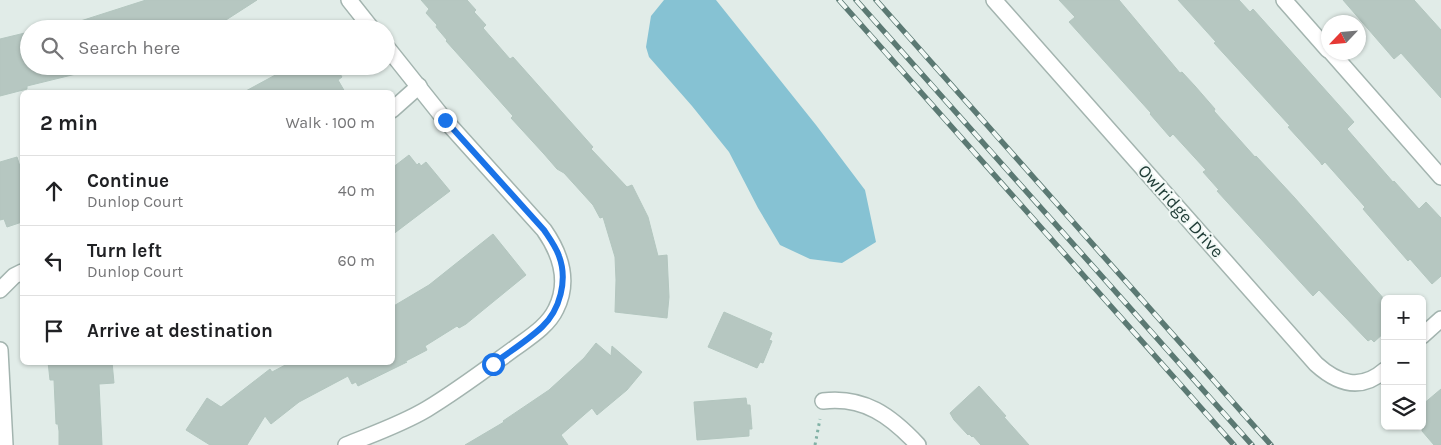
<!DOCTYPE html>
<meta charset="utf-8">
<style>
:root{--surface:#fff;--page:#f6f6f6;--text:#202124;--muted:#757577;--line:#e0e0e0}
body{margin:0;font-family:Karla,sans-serif;background:var(--page);color:var(--text)}
.controls{position:absolute;right:15px;bottom:15px;display:grid;overflow:hidden;border-radius:8px;box-shadow:0 1px 4px #0004}
.controls button{width:45px;height:45px;display:grid;place-items:center;padding:0;border:0;border-bottom:1px solid var(--line);background:var(--surface);color:var(--text);font:25px sans-serif}
.compass{position:absolute;left:1321px;top:15px;width:45px;height:45px;border-radius:50%;background:var(--surface);box-shadow:0 1px 4px #0004;rotate:244deg}
.stop{position:absolute;width:15px;height:15px;margin:-11px;border:4px solid #1a73e8;border-radius:50%;background:#fff}
.stop.end{background:#1a73e8;border-color:#fff;box-shadow:0 1px 5px #0008}
.list{margin:0;padding:0;list-style:none}
h2{display:flex;justify-content:space-between;align-items:center;height:65px;margin:0;padding:0 20px;font-size:21px}
h2 small{font-size:16px;font-weight:400;color:var(--muted)}
.list li{display:grid;grid-template-columns:32px 1fr auto;gap:15px;align-items:center;box-sizing:border-box;height:70px;padding:0 20px;border-top:1px solid var(--line)}
.list b{display:block;font-size:19px;white-space:nowrap}
.list p{margin:0;font-size:16px;white-space:nowrap;color:var(--muted)}
.list em{font-size:16px;font-style:normal;color:var(--muted)}
.icon{flex:none;width:28px;height:28px;fill:none;stroke:currentColor;stroke-width:2;stroke-linecap:round;stroke-linejoin:round}
.map{position:relative;flex:none;width:1441px;height:445px;overflow:hidden}
.search{position:absolute;background:var(--surface);box-shadow:0 1px 4px #0004;left:20px;top:20px;width:375px;height:55px;display:flex;align-items:center;gap:12px;box-sizing:border-box;padding:0 18px;border-radius:28px;color:var(--muted);font-size:19px}
.panel{position:absolute;background:var(--surface);box-shadow:0 1px 4px #0004;left:20px;top:90px;width:375px;height:275px;border-radius:8px}
.map>svg:first-child{display:block}
.water{fill:#86c2d3}
.building{fill:#b6c7c1;stroke:#b3c6bf}
.lines{fill:none;stroke-linecap:round;stroke-linejoin:round}
.minor-casing{stroke:#a3b4af;stroke-width:18}
.path{stroke:#80b1a5;stroke-width:3;stroke-dasharray:2.5 4;stroke-linecap:butt}
.minor{stroke:#fff;stroke-width:15}
.rail-casing{stroke:#5b7973;stroke-width:5.5}
.rail{stroke:#f1f8f5;stroke-width:4;stroke-dasharray:11;stroke-linecap:butt}
.route{stroke:#1a73e8;stroke-width:6}
.labels{text-anchor:middle;stroke-width:4;stroke-linejoin:round;paint-order:stroke}
.street-label{font-size:18px;fill:#203d37;stroke:#f1f8f5}
</style>
<div class="map">
<svg width="1441" height="445" viewBox="0 0 1441 445">
<rect width="100%" height="100%" fill="#e1ece8"/>
<!-- water -->
<path class="water" d="M664 0H716L816 125 865 190 876 242 842 263 810 259 780 245 758 208 729 152 692 106 649 57 646 47 651 16Z"/>
<!-- building -->
<g class="building">
<path d="M146 0H257L212 29H68V25Z"/>
<path d="M421 0H467L476 10 474 12 486 25 483 28 510 59 513 57 593 147 591 149 627 187 632 185 648 217 658 256 667 255 669 297 667 318 615 312 616 280 615 257 603 217 600 218 593 205 564 173 557 169 544 154 511 118 513 116 489 89 446 41 447 40 436 27 437 25 426 13 429 9Z"/>
<path d="M1059 0H1119L1180 73 1182 72 1195 86 1215 109 1214 111 1255 157 1256 156 1294 197 1385 300V332L1374 342 1371 339 1368 341 1319 290 1313 296 1217 191 1219 190 1203 172 1206 170 1173 134 1170 137 1150 114 1151 113 1069 22 1075 17Z"/>
<path d="M1178 0H1239L1250 12 1253 9 1354 122 1347 129 1393 182 1394 181 1419 209 1426 202 1441 218V276L1432 284 1410 259 1408 261 1363 209 1365 207 1325 162 1322 165 1320 162 1288 127 1290 126 1214 43 1216 42Z"/>
<path d="M1343 0H1414L1441 30V98L1401 53 1394 59Z"/>
<path d="M29 32V66H79L80 73 27 86V89L0 96V39Z"/>
<path d="M275 66H335L342 77 338 80 345 92H244L279 73Z"/>
<path d="M409 155 417 165 419 163 421 166 426 162 450 191 392 235V168Z"/>
<path d="M17 157 22 173V222L7 227 4 219 0 220V162Z"/>
<path d="M493 234 526 275 466 324 459 328 457 326 425 346 427 350 404 362H407L358 386 356 382 352 384 348 376 299 402 271 424 265 416 247 445H210L186 430 207 398 221 407 270 369 272 372 291 362H392V307L429 285Z"/>
<path d="M724 312 772 333 769 340 772 341 763 363 760 362 757 368 708 347Z"/>
<path d="M596 343 611 356 612 346 642 372 627 390 597 415 592 408 561 435 568 445H465L504 422 503 421 549 390 584 358Z"/>
<path d="M48 362H112L114 383 99 384 102 445H59V431L58 424H56L54 380H50Z"/>
<path d="M979 386 1006 416 1004 417 1029 445H981L973 436 972 437 969 434 968 435 954 420 950 413Z"/>
<path d="M1441 389V445H1434L1422 431V405Z"/>
<path d="M746 398 747 405H750L752 429H749V436L697 440 694 402Z"/>
</g>
<g class="lines">
<!-- minor casing -->
<g class="minor-casing">
<g id="minor">
<path d="M349 0 372 29"/>
<path d="M994 0 1316 364C1338 384 1361 391 1385 370"/>
<path d="M1284 0 1328 50"/>
<path d="M1331 52 1441 177"/>
<path d="M392 110 419 86"/>
<path d="M0 290 14 276 22 272"/>
<path d="M1422 336 1441 319"/>
<path d="M0 350 5 445"/>
<path d="M823 401C864 396 891 416 918 445"/>
<path d="M346 445C373 434 402 424 427 409 457 391 486 369 515 348 530 337 548 326 556 309 570 281 560 253 544 230L445 120 386 46"/>
</g>
</g>
<!-- path -->
<path class="path" d="M815 445 820 419"/>
<!-- minor -->
<use href="#minor" class="minor"/>
<!-- rail casing -->
<g class="rail-casing">
<g id="rail">
<path d="M839 0 1234 445"/>
<path d="M856 0 1252 445"/>
<path d="M876 0 1271 445"/>
</g>
</g>
<!-- rail -->
<use href="#rail" class="rail"/>
</g>
<g class="lines">
<!-- route -->
<path class="route" d="M445 120 544 230C550 239 556 247 559 256 568 280 560 310 542 327 527 341 509 352 493 364"/>
</g>
<g class="labels">
<!-- street labels -->
<g class="street-label">
<text transform="translate(1181 211) rotate(48)" y="6">Owlridge Drive</text>
</g>
</g>
</svg>
<div class="controls">
<button>+</button>
<button>−</button>
<button><svg class="icon" aria-label="layers" viewBox="0 0 24 24"><path d="M12 4l9 5-9 5-9-5zM3 14l9 5 9-5"/></svg></button>
</div>
<svg class="compass" viewBox="-18 -18 36 36"><path d="M0-13l5 13h-10z" fill="#e53935"/><path d="M0 13l5-13h-10z" fill="#757577"/></svg>
<div class="stop" style="left:493px;top:364px"></div>
<div class="stop end" style="left:445px;top:120px"></div>
<div class="search"><svg class="icon" aria-label="search" viewBox="0 0 24 24"><circle cx="10" cy="10" r="6"/><path d="M15 15l6 6"/></svg>Search here</div>
<section class="panel">
<h2>2 min<small>Walk · 100 m</small></h2>
<ul class="list">
<li><svg class="icon" aria-label="ahead" viewBox="0 0 24 24"><path d="M12 20V5M6 11l6-6 6 6"/></svg><div><b>Continue</b><p>Dunlop Court</p></div><em>40 m</em></li>
<li><svg class="icon" aria-label="left" viewBox="0 0 24 24"><path d="M17 20v-9H6M10 6l-5 5 5 5"/></svg><div><b>Turn left</b><p>Dunlop Court</p></div><em>60 m</em></li>
<li><svg class="icon" aria-label="arrive" viewBox="0 0 24 24"><path d="M6 21V4h12l-3 4 3 4H6"/></svg><div><b>Arrive at destination</b></div></li>
</ul>
</section>
</div>
